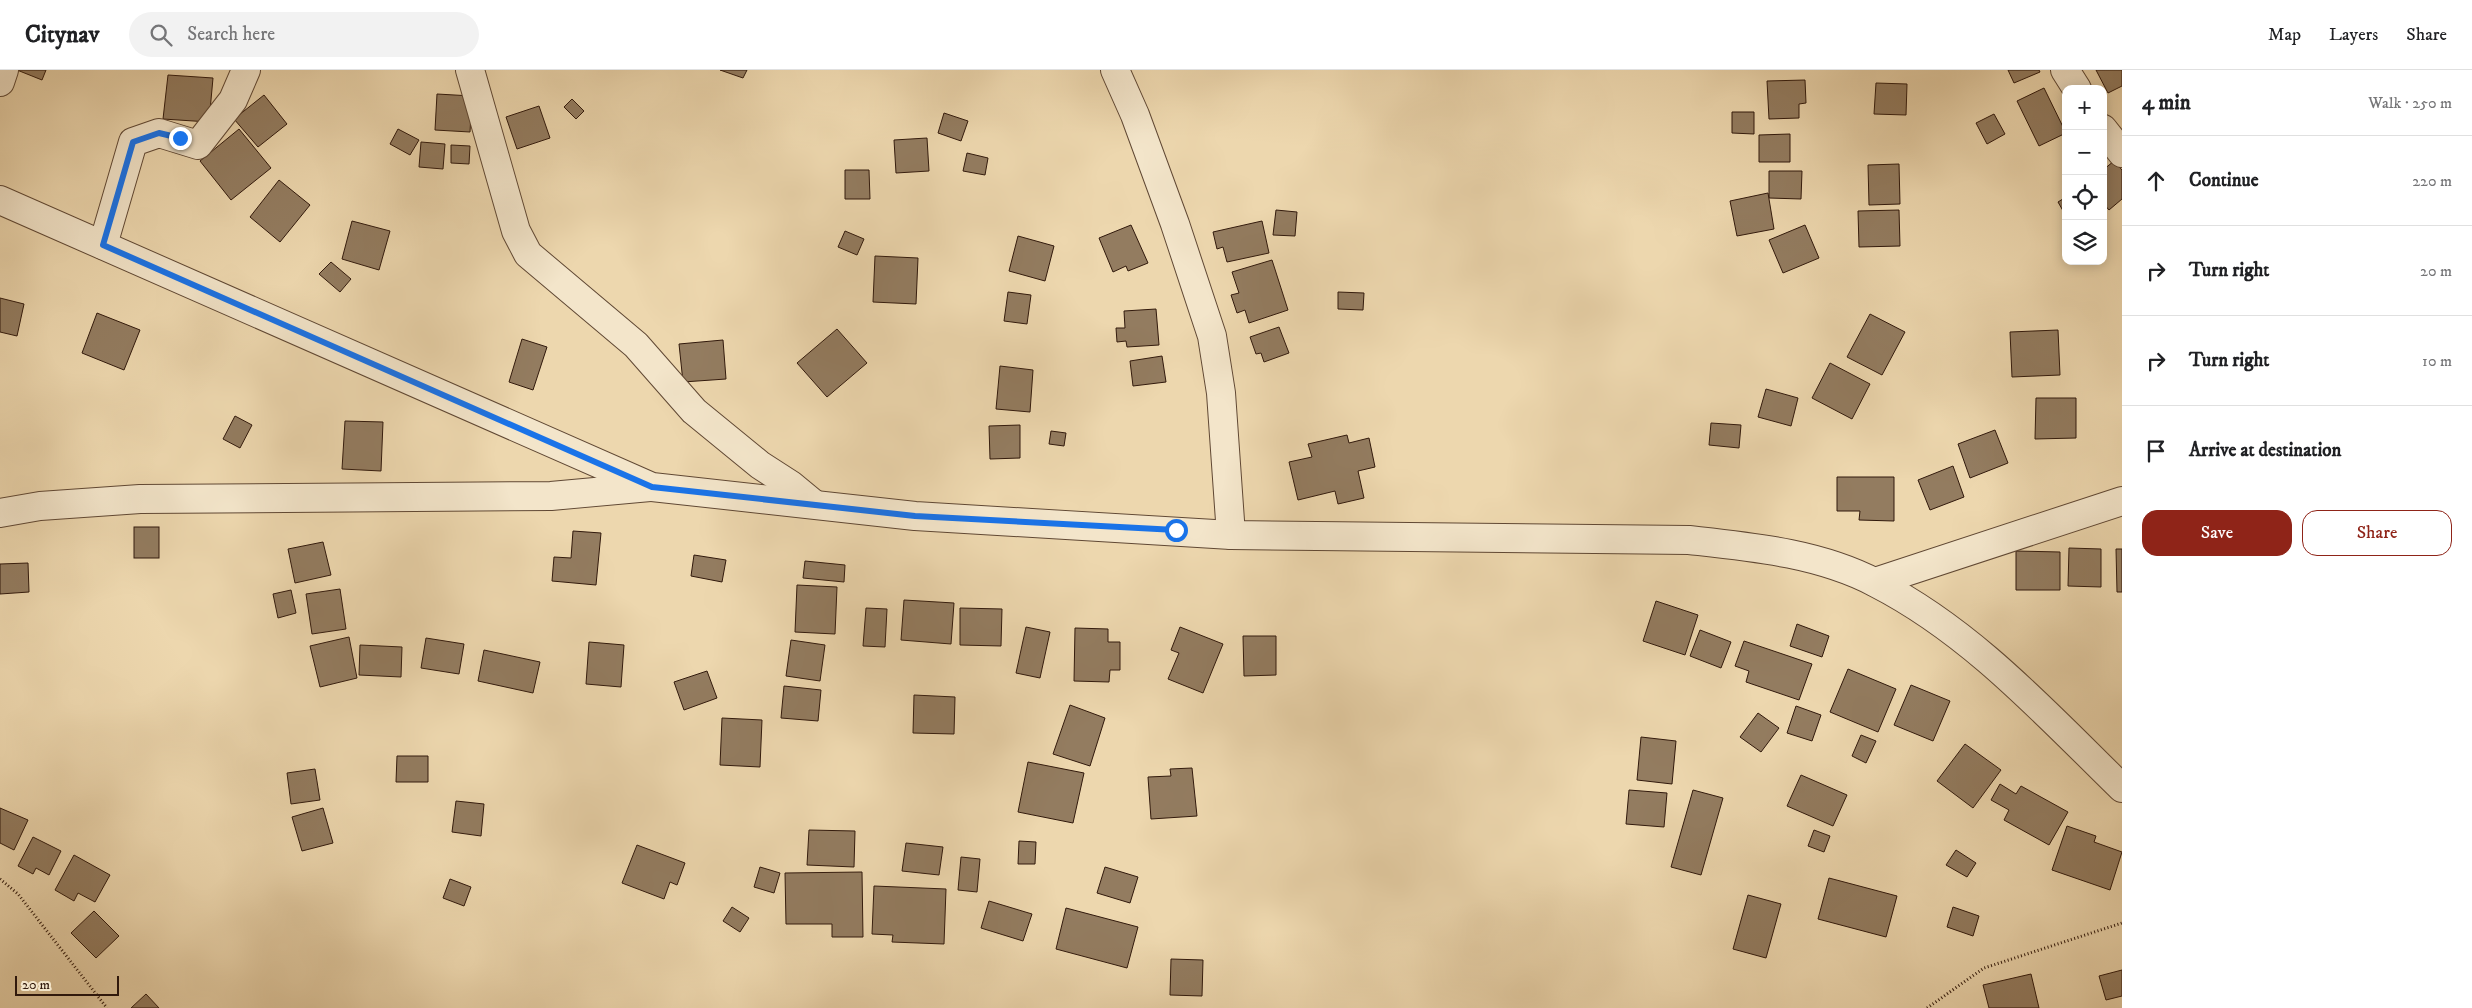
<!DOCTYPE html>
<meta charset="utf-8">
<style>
:root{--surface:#fff;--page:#f2f2f2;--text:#202124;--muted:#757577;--line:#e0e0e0;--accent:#8f2418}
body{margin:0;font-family:"IM FELL DW Pica",serif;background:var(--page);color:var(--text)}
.controls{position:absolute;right:15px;top:15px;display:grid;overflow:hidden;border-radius:10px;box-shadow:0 2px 12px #0003}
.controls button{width:45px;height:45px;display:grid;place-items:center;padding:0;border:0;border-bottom:1px solid var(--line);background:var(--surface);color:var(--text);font:25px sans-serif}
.scale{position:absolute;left:15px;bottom:12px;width:104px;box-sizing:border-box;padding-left:5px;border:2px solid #31190c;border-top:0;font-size:14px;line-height:18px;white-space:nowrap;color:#31190c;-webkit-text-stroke:4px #f3e5ca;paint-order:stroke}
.stop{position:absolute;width:15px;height:15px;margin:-11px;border:4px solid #1a73e8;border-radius:50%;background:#fff}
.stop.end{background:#1a73e8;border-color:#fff;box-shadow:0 1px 5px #0008}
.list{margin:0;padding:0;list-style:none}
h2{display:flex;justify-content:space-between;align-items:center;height:65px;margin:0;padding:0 20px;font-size:21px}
h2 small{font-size:16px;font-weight:400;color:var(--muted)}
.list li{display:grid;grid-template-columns:32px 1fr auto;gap:15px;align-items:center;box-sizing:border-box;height:90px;padding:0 20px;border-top:1px solid var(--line)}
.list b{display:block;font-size:19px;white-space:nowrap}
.list em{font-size:16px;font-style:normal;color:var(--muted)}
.actions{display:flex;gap:10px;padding:15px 20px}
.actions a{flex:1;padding:11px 0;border:1px solid var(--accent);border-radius:15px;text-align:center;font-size:18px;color:var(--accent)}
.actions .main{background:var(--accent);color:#fff}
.icon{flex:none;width:28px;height:28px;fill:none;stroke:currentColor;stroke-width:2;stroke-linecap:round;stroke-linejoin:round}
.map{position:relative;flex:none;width:2122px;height:938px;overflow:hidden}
header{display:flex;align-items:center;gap:30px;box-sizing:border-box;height:70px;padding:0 25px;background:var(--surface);border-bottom:1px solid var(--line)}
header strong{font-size:24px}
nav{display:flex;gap:28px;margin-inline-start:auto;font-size:18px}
.search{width:350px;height:45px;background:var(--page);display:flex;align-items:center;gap:12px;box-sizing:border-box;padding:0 18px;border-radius:28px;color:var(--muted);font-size:19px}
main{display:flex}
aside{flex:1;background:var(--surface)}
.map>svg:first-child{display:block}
.building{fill:#937c60;stroke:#31190c}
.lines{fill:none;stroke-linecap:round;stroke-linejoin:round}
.minor-casing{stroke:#604834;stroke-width:30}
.path{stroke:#31190c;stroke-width:3;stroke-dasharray:1 2.5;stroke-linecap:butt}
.minor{stroke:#f3e5ca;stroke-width:28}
.route{stroke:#1a73e8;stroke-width:6}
</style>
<header>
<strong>Citynav</strong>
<div class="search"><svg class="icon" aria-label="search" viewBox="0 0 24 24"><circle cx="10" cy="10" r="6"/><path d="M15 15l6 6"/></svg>Search here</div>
<nav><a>Map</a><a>Layers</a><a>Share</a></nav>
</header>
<main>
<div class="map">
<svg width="2122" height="938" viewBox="0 0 2122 938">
<rect width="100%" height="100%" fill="#edd7ae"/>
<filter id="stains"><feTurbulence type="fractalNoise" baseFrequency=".004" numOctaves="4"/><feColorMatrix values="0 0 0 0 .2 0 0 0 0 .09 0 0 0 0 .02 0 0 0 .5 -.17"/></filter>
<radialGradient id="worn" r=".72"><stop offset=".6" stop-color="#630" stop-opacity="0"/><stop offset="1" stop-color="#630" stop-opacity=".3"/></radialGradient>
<!-- building -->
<g class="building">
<path d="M17 0H46L42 10Z"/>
<path d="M720 0H747L743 8Z"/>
<path d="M2008 0H2039L2040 2 2014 13Z"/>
<path d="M2096 0H2122V16L2108 23Z"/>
<path d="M168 5 213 8 209 52 163 49Z"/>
<path d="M1805 10 1806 33 1799 34V48L1769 49 1767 11Z"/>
<path d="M1876 13 1907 14 1906 45 1874 44Z"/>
<path d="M2044 18 2066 63 2039 76 2017 31Z"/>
<path d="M437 24 472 26 470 62 435 60Z"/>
<path d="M264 25 287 54 258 77 234 49Z"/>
<path d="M572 29 584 41 576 49 564 37Z"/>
<path d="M539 36 550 68 517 79 506 47Z"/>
<path d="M1732 42H1754V64L1732 63Z"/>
<path d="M944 43 968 51 961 71 938 63Z"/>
<path d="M1994 44 2005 64 1987 74 1976 53Z"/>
<path d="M239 59 271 98 231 130 200 91Z"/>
<path d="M398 59 419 70 410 85 390 74Z"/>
<path d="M1790 64V92H1759V65Z"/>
<path d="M927 68 929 101 896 103 894 70Z"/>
<path d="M421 72 445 74 443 99 419 97Z"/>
<path d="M451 75 470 76 469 94 451 93Z"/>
<path d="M967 83 988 88 985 105 963 101Z"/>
<path d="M2114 91 2122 100V129L2109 140 2103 133V100Z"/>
<path d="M1899 94 1900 134 1869 135 1868 95Z"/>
<path d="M845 100H869L870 129H845Z"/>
<path d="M1769 101H1802L1801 129 1769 128Z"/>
<path d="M279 110 310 135 280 172 250 147Z"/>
<path d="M1768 123 1774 159 1737 166 1730 131Z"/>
<path d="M2066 127V146L2058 132Z"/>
<path d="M1276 140 1297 142 1295 166 1273 165Z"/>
<path d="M1899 140 1900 176 1859 177 1858 141Z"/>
<path d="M352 151 390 161 379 200 342 189Z"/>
<path d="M1262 151 1269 183 1227 192 1223 177 1217 179 1213 162Z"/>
<path d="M1131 155 1148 193 1128 201 1126 196 1113 202 1099 168Z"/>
<path d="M1805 155 1819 188 1783 203 1769 170Z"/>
<path d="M845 161 864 169 857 185 838 177Z"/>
<path d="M1018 166 1054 176 1045 211 1009 201Z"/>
<path d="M875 186 918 188 916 234 873 232Z"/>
<path d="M1272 190 1288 240 1249 253 1245 240 1237 243 1231 225 1239 223 1232 202Z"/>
<path d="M331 192 351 209 340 222 319 204Z"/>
<path d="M1008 222 1031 225 1027 254 1004 251Z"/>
<path d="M1338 222 1364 223 1363 240 1338 239Z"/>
<path d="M0 228 24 234 17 266 0 262Z"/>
<path d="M1156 239 1159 275 1127 277 1126 271 1117 272 1116 258H1125L1124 241Z"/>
<path d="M97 243 140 260 124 300 82 283Z"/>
<path d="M1870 244 1905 262 1882 305 1847 287Z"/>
<path d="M1279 257 1289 283 1264 292 1261 283 1256 284 1250 267Z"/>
<path d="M837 259 867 293 827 327 797 293Z"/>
<path d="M2058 260 2060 305 2012 307 2010 262Z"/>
<path d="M522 269 547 277 533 320 509 312Z"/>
<path d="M723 270 726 309 683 312 679 274Z"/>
<path d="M1162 286 1166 312 1133 316 1130 291Z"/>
<path d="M1830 293 1870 314 1852 349 1812 328Z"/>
<path d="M1000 296 1033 300 1030 342 996 339Z"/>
<path d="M1766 319 1798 328 1791 356 1758 347Z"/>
<path d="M2036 328H2076V368L2035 369Z"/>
<path d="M235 346 252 355 240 378 223 369Z"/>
<path d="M345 351 383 352 381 401 342 399Z"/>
<path d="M1711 353 1741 355 1739 378 1709 375Z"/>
<path d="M1020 355V388L990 389 989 356Z"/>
<path d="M1995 360 2008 393 1970 408 1958 374Z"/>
<path d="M1051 361 1066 363 1064 376 1049 374Z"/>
<path d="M1347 365 1349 373 1369 368 1375 397 1358 401 1364 428 1338 434 1335 421 1298 430 1289 392 1312 387 1308 374Z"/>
<path d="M1953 396 1964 427 1930 440 1918 410Z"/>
<path d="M1837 407H1894V451L1859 450 1860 441H1837Z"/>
<rect x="134" y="457" width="25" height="31"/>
<path d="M573 461 601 463 596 515 552 511 554 487 571 488Z"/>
<path d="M323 472 331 505 295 513 288 479Z"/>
<path d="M2069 478 2101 479V517L2068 516Z"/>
<path d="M2116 479H2122V522H2117Z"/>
<path d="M2016 481 2060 482V520H2016Z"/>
<path d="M694 485 726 490 722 512 691 506Z"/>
<path d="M805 491 845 495 844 512 803 508Z"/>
<path d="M28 493 29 522 0 524V494Z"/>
<path d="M797 515 837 517 835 564 795 562Z"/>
<path d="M340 519 346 559 312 564 306 524Z"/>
<path d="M291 520 296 543 278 548 273 524Z"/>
<path d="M904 530 954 533 951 574 901 570Z"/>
<path d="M1656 531 1698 545 1685 585 1643 571Z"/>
<path d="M866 538 887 539 885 577 863 576Z"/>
<path d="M960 538 1002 539 1001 576 960 575Z"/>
<path d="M1797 554 1829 566 1822 587 1790 576Z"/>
<path d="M1026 557 1050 562 1040 608 1016 603Z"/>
<path d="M1180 557 1223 574 1203 623 1168 609 1179 583 1171 580Z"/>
<path d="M1075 558 1108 559V572H1120V600H1110L1109 612 1074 611Z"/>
<path d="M1700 560 1731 572 1721 598 1690 586Z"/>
<path d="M1243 566H1276V605L1244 606Z"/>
<path d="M349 567 357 608 320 617 310 576Z"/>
<path d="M426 568 464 574 459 604 421 598Z"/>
<path d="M791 570 825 575 820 611 786 606Z"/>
<path d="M1744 571 1812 594 1799 630 1746 612 1749 601 1735 596Z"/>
<path d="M589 572 624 575 621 617 586 614Z"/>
<path d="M360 575 402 577 401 607 359 605Z"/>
<path d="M484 580 540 592 533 623 478 611Z"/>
<path d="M1848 599 1896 619 1878 662 1830 642Z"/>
<path d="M707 601 717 628 684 640 674 612Z"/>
<path d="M1911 615 1950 631 1933 671 1894 655Z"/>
<path d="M784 616 821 620 818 651 781 648Z"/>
<path d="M914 625 955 627 954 664 913 663Z"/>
<path d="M1070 635 1105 648 1090 696 1053 684Z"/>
<path d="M1796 636 1821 645 1812 671 1787 663Z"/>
<path d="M1758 643 1779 658 1761 682 1740 667Z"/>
<path d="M722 648 762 650 760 697 720 695Z"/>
<path d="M1861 665 1876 671 1866 693 1852 686Z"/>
<path d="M1641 667 1676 671 1672 714 1637 710Z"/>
<path d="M1965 674 2001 700 1973 738 1937 711Z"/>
<path d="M397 686H428V712H396Z"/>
<path d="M1028 692 1084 703 1073 753 1018 742Z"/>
<path d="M1192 698 1197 746 1151 749 1148 707 1171 706 1170 699Z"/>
<path d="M315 699 320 730 291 734 287 703Z"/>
<path d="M1801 705 1847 725 1833 756 1787 736Z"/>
<path d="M2000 714 2016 724 2021 716 2068 742 2049 775 2004 750 2009 740 1991 730Z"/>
<path d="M1629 720 1667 723 1664 757 1626 754Z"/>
<path d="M1693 720 1723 728 1701 805 1671 797Z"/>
<path d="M456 731 484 734 481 766 452 762Z"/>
<path d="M0 738 28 750 14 780 0 773Z"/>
<path d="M323 738 333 773 302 781 292 747Z"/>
<path d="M2067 756 2096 766 2094 772 2122 782 2110 820 2052 800Z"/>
<path d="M809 760 855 761 854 797 807 795Z"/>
<path d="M1814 760 1830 766 1824 782 1808 776Z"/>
<path d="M33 767 61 781 49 805 36 798 33 804 18 796Z"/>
<path d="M1019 771 1036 772 1035 794H1018Z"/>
<path d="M906 773 943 777 939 805 902 801Z"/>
<path d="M637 775 685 793 677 815 670 812 664 829 622 813Z"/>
<path d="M1956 780 1976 793 1967 807 1946 795Z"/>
<path d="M74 785 110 805 95 832 78 823 74 831 55 820Z"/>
<path d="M961 787 980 789 977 822 958 820Z"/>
<path d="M760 797 780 803 774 823 754 817Z"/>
<path d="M1105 797 1138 807 1130 833 1097 823Z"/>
<path d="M862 802 863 867H832V854H786L785 803Z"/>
<path d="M1829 808 1897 826 1886 867 1818 849Z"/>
<path d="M450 809 471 817 464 836 443 828Z"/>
<path d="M874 816 946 819 944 874 892 872 893 865 872 864Z"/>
<path d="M1748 825 1781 834 1766 888 1733 879Z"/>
<path d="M989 831 1032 844 1023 871 981 858Z"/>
<path d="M732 837 749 848 740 862 723 851Z"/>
<path d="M1953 837 1979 846 1973 866 1947 857Z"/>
<path d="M1066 838 1138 857 1127 898 1056 879Z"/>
<path d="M94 841 119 866 96 888 71 863Z"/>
<path d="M1171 889 1203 890 1202 926 1170 925Z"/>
<path d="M2122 900V926L2106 930 2099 906Z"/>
<path d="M2031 904 2039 938H1989L1983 915Z"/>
<path d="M146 924 159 938H131Z"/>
</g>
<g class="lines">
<!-- minor casing -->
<g class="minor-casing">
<g id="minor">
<path d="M470 0 516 161 528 184 636 275 694 341 760 395 791 415 814 434"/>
<path d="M1115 0 1135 45 1175 154 1212 266 1221 323 1231 465"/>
<path d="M2065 0 2077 19"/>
<path d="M0 12 4 0"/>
<path d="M2103 59 2122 83"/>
<path d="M0 130 652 417 915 446 1231 465 1689 470C1752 477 1819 483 1876 513 1972 562 2046 644 2122 718"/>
<path d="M103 175 133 72 159 63 198 75 233 30 246 0"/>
<path d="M0 443 40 436 140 429 551 426 650 417"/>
<path d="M1875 512 2122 431"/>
</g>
</g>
<!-- path -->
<g class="path">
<path d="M0 809 18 824 107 938"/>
<path d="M1927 938 1984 898 2122 853"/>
</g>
<!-- minor -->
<use href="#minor" class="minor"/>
</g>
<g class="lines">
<!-- route -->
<path class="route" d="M180 68 159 63 133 72 103 175 652 417 915 446 1176 460"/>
</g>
<rect width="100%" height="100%" filter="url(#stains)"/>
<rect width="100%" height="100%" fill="url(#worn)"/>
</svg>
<div class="controls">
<button>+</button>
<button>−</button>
<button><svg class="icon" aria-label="locate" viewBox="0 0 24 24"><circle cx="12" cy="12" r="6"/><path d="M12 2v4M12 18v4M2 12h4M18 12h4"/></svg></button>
<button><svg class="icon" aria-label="layers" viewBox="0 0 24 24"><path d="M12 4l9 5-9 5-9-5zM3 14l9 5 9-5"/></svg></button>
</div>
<div class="scale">20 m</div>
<div class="stop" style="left:1176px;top:460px"></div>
<div class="stop end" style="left:180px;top:68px"></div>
</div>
<aside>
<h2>4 min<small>Walk · 250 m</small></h2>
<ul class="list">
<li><svg class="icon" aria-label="ahead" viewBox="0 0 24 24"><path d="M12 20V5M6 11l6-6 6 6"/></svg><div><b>Continue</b></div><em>220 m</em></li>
<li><svg class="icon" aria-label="right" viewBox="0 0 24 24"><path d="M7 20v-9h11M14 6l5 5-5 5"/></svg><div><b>Turn right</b></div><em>20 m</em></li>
<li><svg class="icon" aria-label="right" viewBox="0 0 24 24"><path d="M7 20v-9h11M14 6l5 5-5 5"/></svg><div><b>Turn right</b></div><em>10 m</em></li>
<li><svg class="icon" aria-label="arrive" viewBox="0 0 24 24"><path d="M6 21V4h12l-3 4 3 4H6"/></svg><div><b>Arrive at destination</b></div></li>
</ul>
<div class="actions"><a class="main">Save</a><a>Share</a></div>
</aside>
</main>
